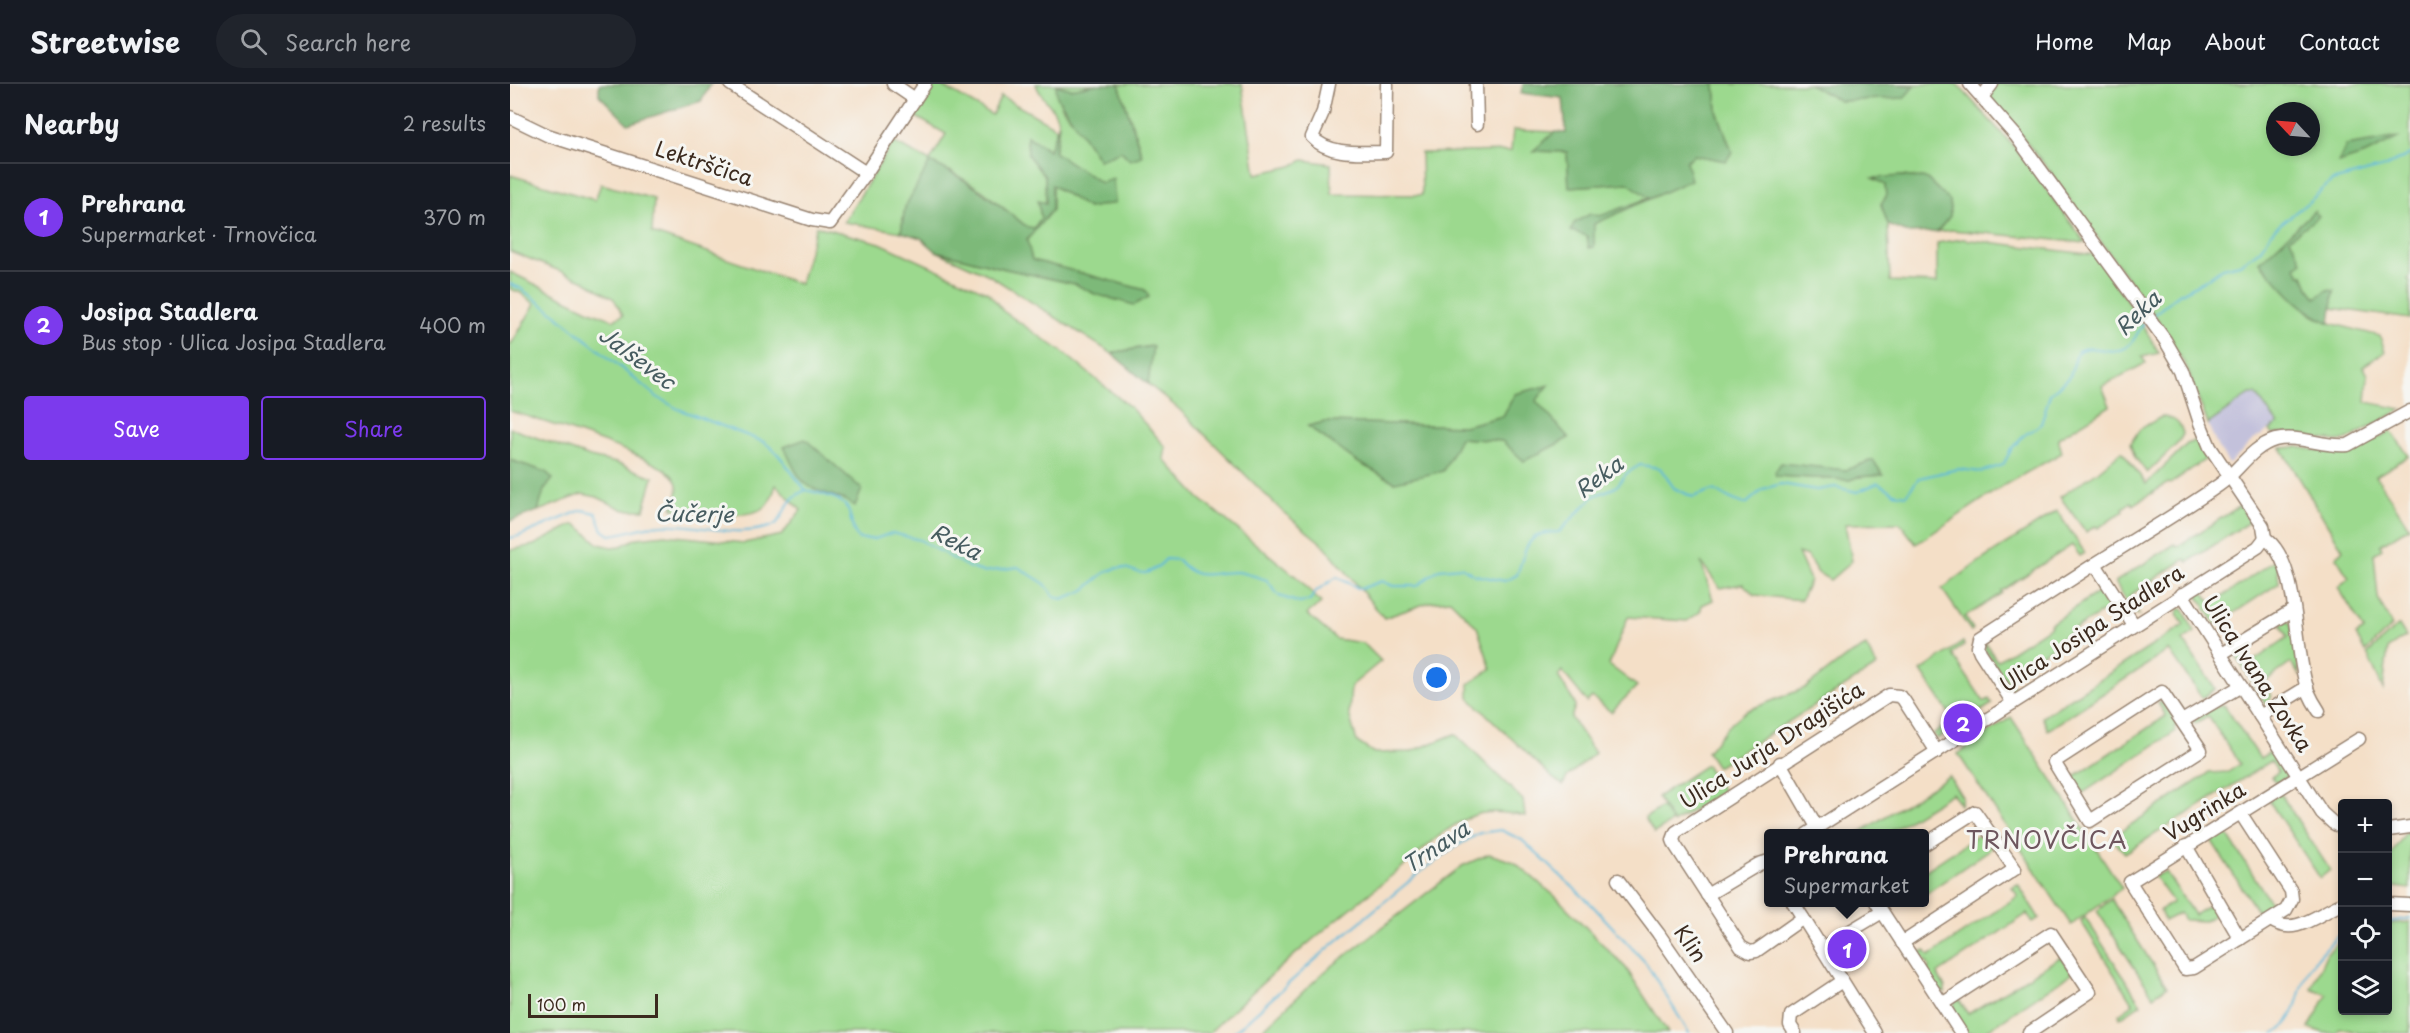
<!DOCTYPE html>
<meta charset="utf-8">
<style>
:root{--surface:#171b24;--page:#20242c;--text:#f1f3f6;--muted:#9ea1a6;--line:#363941;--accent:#7c3aed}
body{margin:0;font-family:"Playpen Sans",sans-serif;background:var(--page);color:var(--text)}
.controls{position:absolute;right:18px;bottom:18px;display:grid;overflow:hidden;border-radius:6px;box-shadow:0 3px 9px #0003}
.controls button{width:54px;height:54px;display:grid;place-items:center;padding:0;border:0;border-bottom:2px solid var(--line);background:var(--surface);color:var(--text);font:30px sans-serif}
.compass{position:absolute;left:1756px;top:18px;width:54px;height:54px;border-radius:50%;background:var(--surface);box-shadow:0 3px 9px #0003;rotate:296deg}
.scale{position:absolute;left:18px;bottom:15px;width:130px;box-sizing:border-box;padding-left:6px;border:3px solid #3b2a1e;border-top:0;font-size:16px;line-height:21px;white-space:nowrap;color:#3b2a1e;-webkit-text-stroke:4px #f6f6f2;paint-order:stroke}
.you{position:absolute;left:927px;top:594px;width:21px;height:21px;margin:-15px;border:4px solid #fff;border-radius:50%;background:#1a73e8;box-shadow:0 0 0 9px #1a73e833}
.badge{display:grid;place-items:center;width:39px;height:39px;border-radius:50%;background:var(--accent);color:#fff;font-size:20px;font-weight:700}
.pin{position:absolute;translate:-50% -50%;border:3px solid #fff;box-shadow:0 2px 6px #0006}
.popup{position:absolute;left:1254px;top:745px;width:165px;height:78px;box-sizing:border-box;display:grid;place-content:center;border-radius:6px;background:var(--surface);filter:drop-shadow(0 2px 4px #0005);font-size:20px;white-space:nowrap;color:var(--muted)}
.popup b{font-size:22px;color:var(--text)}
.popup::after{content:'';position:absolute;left:50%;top:100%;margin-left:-12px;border:12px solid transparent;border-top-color:var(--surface)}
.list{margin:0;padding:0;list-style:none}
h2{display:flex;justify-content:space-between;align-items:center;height:78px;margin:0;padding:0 24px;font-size:26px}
h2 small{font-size:20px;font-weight:400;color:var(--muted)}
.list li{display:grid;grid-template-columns:39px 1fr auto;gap:18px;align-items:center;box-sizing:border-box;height:108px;padding:0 24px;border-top:2px solid var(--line)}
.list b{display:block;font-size:22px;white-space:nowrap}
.list p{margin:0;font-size:20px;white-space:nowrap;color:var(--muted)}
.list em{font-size:20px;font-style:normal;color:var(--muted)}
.actions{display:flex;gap:12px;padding:18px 24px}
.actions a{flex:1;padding:14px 0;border:2px solid var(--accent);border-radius:6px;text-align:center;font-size:21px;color:var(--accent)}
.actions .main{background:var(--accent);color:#fff}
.icon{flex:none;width:33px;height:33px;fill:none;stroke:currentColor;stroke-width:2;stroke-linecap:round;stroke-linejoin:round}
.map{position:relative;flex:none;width:1900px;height:949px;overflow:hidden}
header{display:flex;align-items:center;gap:36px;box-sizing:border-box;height:84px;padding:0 30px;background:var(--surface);border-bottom:2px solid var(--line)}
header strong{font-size:28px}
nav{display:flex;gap:33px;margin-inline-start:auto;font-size:21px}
.search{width:420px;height:54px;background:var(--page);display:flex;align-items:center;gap:15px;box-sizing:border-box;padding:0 21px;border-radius:33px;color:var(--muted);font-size:22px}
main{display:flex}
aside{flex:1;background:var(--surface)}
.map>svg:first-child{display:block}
.industrial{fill:#c3c1db}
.green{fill:#9cd98e;stroke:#6c8256;stroke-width:1.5;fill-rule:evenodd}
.forest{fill:#7db979;stroke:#5c724c;stroke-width:1.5}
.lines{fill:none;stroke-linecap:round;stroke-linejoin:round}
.stream{stroke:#5cb8da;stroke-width:2}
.minor-casing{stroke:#988472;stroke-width:15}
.minor{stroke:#fff;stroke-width:12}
.labels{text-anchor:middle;stroke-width:6;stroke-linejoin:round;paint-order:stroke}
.street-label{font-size:21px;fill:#3b2a1e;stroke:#f6f6f2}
.water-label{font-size:22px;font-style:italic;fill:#475c60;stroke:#f6f6f2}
.quarter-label{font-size:24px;letter-spacing:1.5px;fill:#6e565e;stroke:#f6f6f2}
</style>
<header>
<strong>Streetwise</strong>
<div class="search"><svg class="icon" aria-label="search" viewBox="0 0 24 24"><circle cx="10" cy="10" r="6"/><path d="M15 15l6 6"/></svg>Search here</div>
<nav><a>Home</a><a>Map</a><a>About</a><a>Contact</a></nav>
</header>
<main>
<aside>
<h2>Nearby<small>2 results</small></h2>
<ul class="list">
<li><span class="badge">1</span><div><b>Prehrana</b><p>Supermarket · Trnovčica</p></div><em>370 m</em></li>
<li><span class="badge">2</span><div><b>Josipa Stadlera</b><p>Bus stop · Ulica Josipa Stadlera</p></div><em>400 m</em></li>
</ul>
<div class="actions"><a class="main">Save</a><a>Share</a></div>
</aside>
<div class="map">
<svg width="1900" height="949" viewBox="0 0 1900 949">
<rect width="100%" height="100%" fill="#f6f6f2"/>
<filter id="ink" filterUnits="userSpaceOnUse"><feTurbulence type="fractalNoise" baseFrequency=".0167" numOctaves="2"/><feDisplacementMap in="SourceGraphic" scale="12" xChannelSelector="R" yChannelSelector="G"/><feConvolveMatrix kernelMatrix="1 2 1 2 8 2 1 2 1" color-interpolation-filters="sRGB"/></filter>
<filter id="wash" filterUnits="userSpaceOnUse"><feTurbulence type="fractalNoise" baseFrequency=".008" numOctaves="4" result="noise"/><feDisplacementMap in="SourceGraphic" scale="24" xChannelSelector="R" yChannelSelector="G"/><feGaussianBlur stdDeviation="1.35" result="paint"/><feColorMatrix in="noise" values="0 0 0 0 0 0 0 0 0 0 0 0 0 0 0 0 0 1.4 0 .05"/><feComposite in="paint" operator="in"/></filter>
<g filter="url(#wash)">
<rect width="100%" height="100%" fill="#f4dfc7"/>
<!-- industrial -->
<path class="industrial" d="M1740 310H1746L1768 340 1742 357 1719 380 1707 362 1698 340Z"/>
<!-- green -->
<g class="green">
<path d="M419 0H429L482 31 491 12 547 44 539 66 517 52 518 71 535 93 536 120 528 117 531 134 524 144 517 143 473 107 440 87 395 123 391 148 334 138 383 58 420 77 436 50 401 30Z"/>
<path d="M526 0H588L561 5 547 1C544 38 601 65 632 71L609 0H732L746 90 782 82 793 76 821 80 822 110 912 111 911 69 1001 67 1003 46 1045 48 1023 67 1057 68 1059 103 1118 99 1176 77 1184 71 1216 77 1222 68 1207 27 1205 0H1299L1330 17 1357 15 1403 2 1384 0H1447L1506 65 1576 159 1442 146 1427 148 1440 132V117L1417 95 1392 92 1364 95 1375 100 1376 113 1371 120 1378 141 1380 197 1427 199V159L1453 155 1585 171 1625 228 1649 269 1632 273 1636 279 1592 302 1600 322 1548 354 1552 369 1496 400 1406 460 1390 439 1335 440 1342 477 1320 496 1308 489 1297 472 1288 469 1300 496 1291 516 1245 511 1233 500 1210 504 1191 478 1203 516 1192 521 1190 528 1177 537 1118 533 1099 581 1127 602 1101 628 1082 613 1077 618 1052 587 1048 592 1064 618 1065 622 1061 634 1085 669 1057 693 1053 701 1045 696 959 614V600L981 585 967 543 940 516 920 518 874 534 815 462 773 428 670 326 638 300 642 262 601 269 479 191 426 167 496 185 565 200 585 210 634 206 522 176 516 157 541 126 542 101 578 124 605 119 591 100 544 68C546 60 550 47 548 38 546 23 530 15 526 0ZM1038 302 992 357 949 354 885 398 849 379 798 342 815 338 954 342 993 332 1005 310ZM1363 376 1372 391 1347 393 1340 396 1267 392 1319 386H1336Z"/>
<path d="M1485 0H1900V193L1898 195 1900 198V235L1822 224 1824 207 1817 206 1807 215 1798 203 1793 191H1790L1785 183 1791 178 1780 154 1808 132 1804 127 1750 178 1802 231 1820 239 1870 252 1875 268 1853 282 1858 291 1856 318 1892 325 1837 356C1812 360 1788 345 1763 351L1760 346 1768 340 1746 310H1740L1698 340 1676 282 1647 235 1538 85 1481 15 1480 10ZM1765 27H1801V63H1765Z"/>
<path d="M0 91 85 116 91 100 144 115 142 149 290 200 306 142 370 159 479 209 493 227 554 269 620 323 656 363 654 375 689 414 789 495 811 519 797 530 826 555 853 559 871 577 841 602 839 630 847 658 864 669 900 668 945 650 1013 716 1015 732C1000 729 979 726 965 731 937 741 913 767 890 785 824 837 759 890 699 949H0V466L24 461 62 441H67L89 460 102 463 111 462 127 454 155 451 234 459 272 451 291 426 266 401C263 409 262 416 256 422 239 438 185 427 162 425 166 414 171 404 164 394 151 374 29 336 0 327V259H2L25 220 9 208 0 205V188L80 227 104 236 113 231 104 215 75 197 0 167Z"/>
<path d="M1651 333C1663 333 1671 339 1673 350L1668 359 1637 389 1625 373 1620 360 1630 345Z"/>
<path d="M0 344 80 373 106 379 143 393 134 426H114L87 413 72 410 28 427 36 388 0 376Z"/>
<path d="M1881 347 1899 372 1866 392 1899 443 1870 461 1872 465 1864 470 1868 514 1882 542 1855 568 1846 551 1854 546 1828 503 1839 494 1826 473 1833 466 1771 364 1787 363 1836 371Z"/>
<path d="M1686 356 1691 357 1700 372 1660 400 1658 399 1623 421 1621 418 1613 424 1614 427 1588 444 1586 442 1576 448 1550 413 1587 388 1612 367 1636 400 1677 360Z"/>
<path d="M1731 421 1739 438 1678 478 1675 475 1619 512 1629 531 1623 529 1605 498 1665 460 1667 463Z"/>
<path d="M1547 427 1575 469 1570 472 1562 461 1491 507 1492 509 1455 533 1463 545 1461 547 1432 505 1470 477Z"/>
<path d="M1767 475 1769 499 1706 541 1686 509 1691 505 1702 520Z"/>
<path d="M1581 489 1588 491 1613 530 1615 538 1613 540 1609 535 1612 533 1604 521 1549 555 1551 558 1497 592 1505 605 1508 603 1510 607 1503 608 1475 566V558L1487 577 1541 542 1540 540 1593 505Z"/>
<path d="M1669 525H1673L1685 548 1673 556 1705 605 1692 614 1659 566 1538 646 1532 633 1674 541 1667 530Z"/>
<path d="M1776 536 1781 540 1790 592 1781 579 1753 599 1761 612 1756 621 1727 573 1731 569 1739 580 1778 553 1771 541Z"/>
<path d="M1889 541 1896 552 1878 564 1873 605 1857 570Z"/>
<path d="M1453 558 1454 561 1442 570 1474 618 1479 615 1482 620 1427 655 1423 650 1443 635 1411 587Z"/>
<path d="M1356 562 1367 582 1207 683 1197 668 1217 643 1236 627 1295 604 1336 573Z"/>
<path d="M1652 618 1669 640 1664 643 1666 647 1573 709 1562 694 1656 632 1648 619Z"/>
<path d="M1714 621 1750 674 1765 665 1778 686 1777 693 1767 699 1761 693 1768 688 1761 677 1615 769 1601 754 1605 751 1699 689 1718 688 1730 680 1698 632 1685 640 1683 637 1702 624Z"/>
<path d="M1501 633 1612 804 1561 841 1448 670Z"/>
<path d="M1196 681 1213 707 1163 739 1147 713Z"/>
<path d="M1439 692 1452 713 1450 721 1442 709 1378 749H1349Z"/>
<path d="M1770 709 1820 786 1810 794 1759 717Z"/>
<path d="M1152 723 1162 738 1144 749 1135 734Z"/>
<path d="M1715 747 1763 822 1751 833 1701 756Z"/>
<path d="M1473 748 1482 764 1415 810V787Z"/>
<path d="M1896 748H1900V805L1878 802V770H1881Z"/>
<path d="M979 770 1004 778 1046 813 1116 884 1158 949H749L813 889 952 782Z"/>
<path d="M1656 788 1684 831 1700 821 1706 830 1695 837 1674 836 1670 829 1654 837 1650 826 1663 818 1644 792Z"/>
<path d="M1508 800 1529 834 1523 838 1517 830 1427 890 1435 903V909L1429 907 1415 887 1420 883 1409 869 1415 866 1419 872 1508 812 1502 803Z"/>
<path d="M1601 815 1657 903 1643 912 1587 827Z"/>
<path d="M1575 833 1631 920 1610 934 1609 930 1623 920 1571 837Z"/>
<path d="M1900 838V949H1851L1831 944 1825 949H1814L1799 944 1817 911 1801 904 1817 869 1832 856V926H1878V840Z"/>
<path d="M1552 872 1562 889 1473 949H1455C1448 937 1437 926 1448 914L1458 930Z"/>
</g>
<!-- forest -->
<g class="forest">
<path d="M89 0H201L191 17 118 40 89 11Z"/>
<path d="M588 0H609L632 72 620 76 611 67 589 76 547 13 546 1 561 5Z"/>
<path d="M1013 0H1205L1207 27 1222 68 1216 77 1184 71 1176 77 1181 96 1084 140V163L1079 164 1077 152 1061 147 1064 139 1080 130 1090 132 1139 114 1118 99 1059 103 1057 68 1023 67 1045 48 1056 49 1053 14 1011 9Z"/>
<path d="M1299 0H1384L1404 2 1394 14 1330 17Z"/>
<path d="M549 39 544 68 591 99 603 95 605 119 578 124 542 101V126L517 156 522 176 635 206 639 213 624 221 585 210 565 200 496 185 426 167 411 154 391 148 395 123 420 78C457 94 486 118 517 143L524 144 531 134 528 117 536 119 535 93 518 71 517 52 539 66Z"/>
<path d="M1890 53 1856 70 1828 79 1836 62Z"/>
<path d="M1392 92 1417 95 1440 117V132L1427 148 1398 149 1378 141 1371 120 1376 113 1375 101 1363 94Z"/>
<path d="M1804 127 1809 132 1780 154 1792 178 1785 183 1790 191H1793L1798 203 1806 214 1817 206 1824 207 1820 239C1789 226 1772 203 1750 178Z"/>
<path d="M643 262 638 300 601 269Z"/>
<path d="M1039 301 1026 317 1059 354 1014 377 992 357 950 354 933 387 885 398 849 379 798 342 815 338 954 342 993 332 1005 310Z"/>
<path d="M295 355 352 405 345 422C330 410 309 411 296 400 286 392 280 375 274 363Z"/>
<path d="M0 376 36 388 43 395 34 406 28 427 0 437Z"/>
<path d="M1363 376 1373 391 1347 393 1340 396 1266 392 1265 388 1271 379 1336 386Z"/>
</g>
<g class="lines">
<!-- stream -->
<g class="stream">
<path d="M0 200 10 204 40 226 147 313 168 325 254 358C272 370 281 390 296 406"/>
<path d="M1642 232 1669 210 1694 197 1712 184 1730 180 1750 166 1764 145 1801 116 1822 97 1875 83 1900 70"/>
<path d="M296 406C310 410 334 412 339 428 342 439 342 447 349 455H365L382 449 410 456 458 483 473 488 508 483 535 500 544 512 552 515C559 512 568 510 574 506 583 500 591 489 601 486 625 476 628 505 656 475L668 476C688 499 698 488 725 488 735 488 747 493 757 496L769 512 790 519 800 516 806 507 827 493 850 505 872 497 883 502H907L929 485 951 483 965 491 995 497 1007 491C1017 463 1015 448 1049 448L1084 412 1106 403 1117 389 1130 381 1150 384 1164 404 1183 413 1203 406C1215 411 1223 418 1236 420L1253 405 1271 400 1307 406 1325 403 1347 408 1368 399 1384 409 1396 411 1409 394 1448 385 1471 388 1493 381 1502 364 1513 352 1531 340 1540 310 1560 292 1568 267C1583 259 1600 272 1615 264 1625 259 1628 245 1635 238"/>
<path d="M0 454 9 452 72 426 86 429 93 446 100 451C118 449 133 442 151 441 188 439 226 455 262 442 275 437 272 416 296 406"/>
<path d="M1878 838 1900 834"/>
<path d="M723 949 823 860 908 790 948 761 970 749 991 746 1012 756 1081 820 1107 848 1136 879 1179 949"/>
<path d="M1764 949C1790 936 1786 905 1800 883 1809 870 1821 859 1832 848"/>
</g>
</g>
</g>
<g filter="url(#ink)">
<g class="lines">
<!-- minor casing -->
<g class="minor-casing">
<g id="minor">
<path d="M220 0 356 89"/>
<path d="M383 0 405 15"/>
<path d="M819 0 813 28 802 53C819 72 852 68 876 68L877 0"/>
<path d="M966 0 967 40"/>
<path d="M1460 0 1506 52 1655 256 1673 287 1690 339 1700 363 1753 442 1755 454"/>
<path d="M1472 13 1482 0"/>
<path d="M0 33 37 51 302 136 320 139 356 89 415 0"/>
<path d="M1755 454C1791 479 1783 566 1798 607 1801 614 1805 621 1809 627"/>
<path d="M1672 510 1812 729 1823 739 1832 744"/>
<path d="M1624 541 1585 480C1626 454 1669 429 1709 401 1728 388 1741 363 1765 356 1789 350 1814 364 1838 361L1900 327"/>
<path d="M1711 570 1783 526"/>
<path d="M1652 608 1691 666 1580 737 1544 678Z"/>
<path d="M1503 619 1470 568 1468 563 1470 554 1585 480"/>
<path d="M1750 632 1797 603"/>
<path d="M1672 637 1731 602"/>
<path d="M1270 679 1307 743"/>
<path d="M1731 730 1781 807 1782 815 1776 826 1684 884 1675 885 1620 798 1849 655"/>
<path d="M1878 746 1900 743"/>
<path d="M1297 750 1748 463 1755 454"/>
<path d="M1676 762 1730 855"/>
<path d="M1108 796 1148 849 1217 949"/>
<path d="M1197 811 1249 780 1259 777"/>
<path d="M1283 818 1365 949"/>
<path d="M1366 818 1451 949"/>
<path d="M1878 820 1900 821"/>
<path d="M1293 834 1246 867 1240 868 1231 863 1165 761 1163 756 1166 748 1379 611 1389 612 1393 615 1427 668"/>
<path d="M1761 836C1785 854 1810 828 1832 820"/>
<path d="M1392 859 1505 785 1465 728 1415 760"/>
<path d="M1312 864 1372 828"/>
<path d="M1432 920 1541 849 1580 908 1519 949"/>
<path d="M1285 949 1280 941 1281 931 1332 897"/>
</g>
</g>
<!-- minor -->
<use href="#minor" class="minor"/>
</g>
</g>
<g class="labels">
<!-- street labels -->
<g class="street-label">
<text transform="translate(194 80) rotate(18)" y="7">Lektrščica</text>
<text transform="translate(1582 545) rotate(-33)" y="7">Ulica Josipa Stadlera</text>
<text transform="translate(1747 590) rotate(57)" y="7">Ulica Ivana Zovka</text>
<text transform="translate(1262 662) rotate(-33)" y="7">Ulica Jurja Dragišića</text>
<text transform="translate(1695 728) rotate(-32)" y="7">Vugrinka</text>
<text transform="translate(1180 860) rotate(55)" y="7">Klin</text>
</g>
<!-- water labels -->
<g class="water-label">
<text transform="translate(1628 229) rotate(-44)" y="8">Reka</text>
<text transform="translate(127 274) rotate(37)" y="8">Jalševec</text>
<text transform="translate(1089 393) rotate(-37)" y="8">Reka</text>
<text transform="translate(184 430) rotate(1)" y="8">Čučerje</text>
<text transform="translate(446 458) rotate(27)" y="8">Reka</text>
<text transform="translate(926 763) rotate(-34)" y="8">Trnava</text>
</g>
<!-- quarter labels -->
<g class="quarter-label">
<text x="1537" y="765">TRNOVČICA</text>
</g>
</g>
</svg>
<div class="controls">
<button>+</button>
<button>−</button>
<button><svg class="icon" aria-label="locate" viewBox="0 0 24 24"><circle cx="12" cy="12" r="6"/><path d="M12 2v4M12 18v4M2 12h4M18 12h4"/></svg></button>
<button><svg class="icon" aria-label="layers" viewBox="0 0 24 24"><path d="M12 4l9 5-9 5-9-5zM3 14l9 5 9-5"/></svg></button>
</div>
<svg class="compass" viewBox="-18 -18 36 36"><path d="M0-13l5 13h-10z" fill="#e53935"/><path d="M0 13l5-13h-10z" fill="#9ea1a6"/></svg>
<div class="scale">100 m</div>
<div class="you"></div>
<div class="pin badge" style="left:1337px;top:865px">1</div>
<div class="popup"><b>Prehrana</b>Supermarket</div>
<div class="pin badge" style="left:1453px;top:639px">2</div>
</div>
</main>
